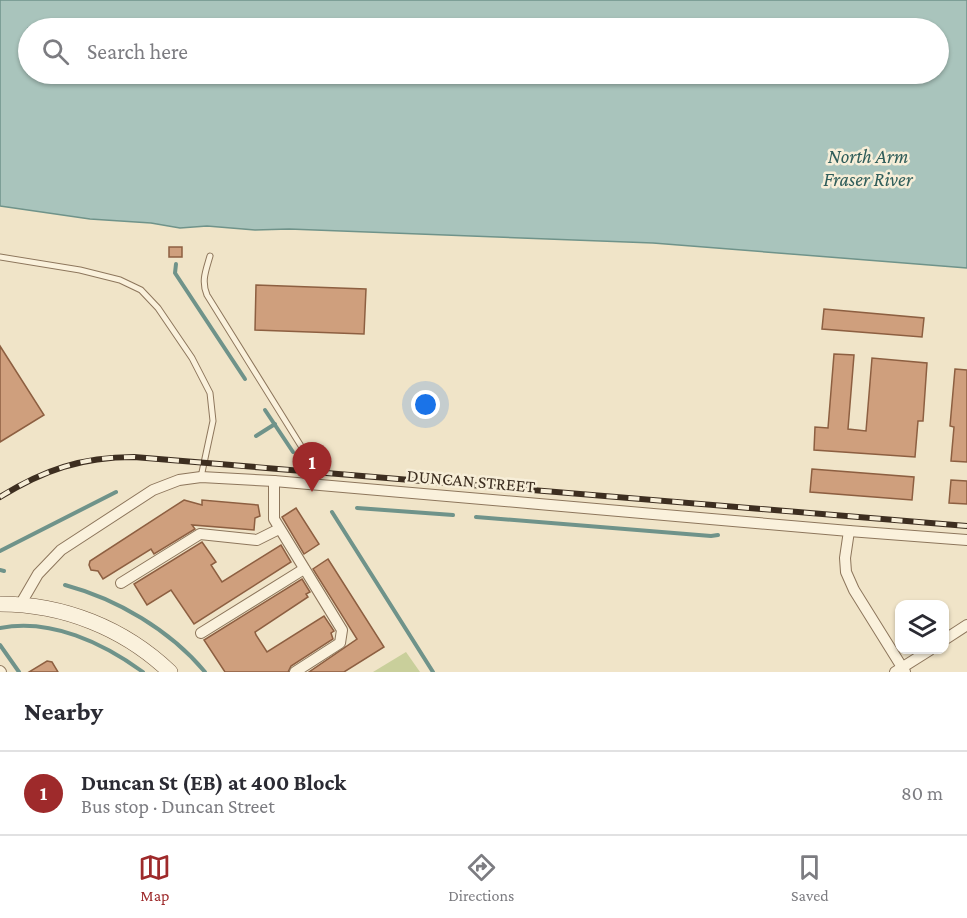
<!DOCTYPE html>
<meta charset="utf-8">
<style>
:root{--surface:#fff;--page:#f7f7f7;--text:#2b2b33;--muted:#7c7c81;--line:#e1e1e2;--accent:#9e2a2b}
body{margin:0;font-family:"Crimson Pro",serif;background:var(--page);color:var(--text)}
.controls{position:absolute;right:18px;bottom:18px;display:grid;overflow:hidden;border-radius:12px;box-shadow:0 2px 4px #0004}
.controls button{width:54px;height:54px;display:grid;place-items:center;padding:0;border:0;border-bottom:2px solid var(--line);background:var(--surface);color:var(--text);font:30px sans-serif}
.you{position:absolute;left:426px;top:405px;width:21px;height:21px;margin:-15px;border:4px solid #fff;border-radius:50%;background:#1a73e8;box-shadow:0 0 0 9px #1a73e833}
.badge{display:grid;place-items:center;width:39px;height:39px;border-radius:50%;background:var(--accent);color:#fff;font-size:20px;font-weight:700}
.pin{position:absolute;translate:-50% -50px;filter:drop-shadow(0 2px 3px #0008)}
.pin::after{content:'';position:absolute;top:32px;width:21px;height:18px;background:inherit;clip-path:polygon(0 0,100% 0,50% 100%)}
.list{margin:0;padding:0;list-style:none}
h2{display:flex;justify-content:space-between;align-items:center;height:78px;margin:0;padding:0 24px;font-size:26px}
h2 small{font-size:20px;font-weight:400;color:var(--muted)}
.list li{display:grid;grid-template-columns:39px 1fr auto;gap:18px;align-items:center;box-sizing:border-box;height:84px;padding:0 24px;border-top:2px solid var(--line)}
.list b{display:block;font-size:22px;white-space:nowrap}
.list p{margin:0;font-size:20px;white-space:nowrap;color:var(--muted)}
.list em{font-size:20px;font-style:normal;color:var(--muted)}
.icon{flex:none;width:33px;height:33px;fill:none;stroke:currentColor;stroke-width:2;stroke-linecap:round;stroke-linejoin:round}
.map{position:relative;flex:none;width:967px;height:672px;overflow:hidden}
.search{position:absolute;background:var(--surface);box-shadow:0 2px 4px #0004;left:18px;right:18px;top:18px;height:66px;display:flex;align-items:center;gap:15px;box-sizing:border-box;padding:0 21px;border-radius:33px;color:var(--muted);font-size:22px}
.sheet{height:162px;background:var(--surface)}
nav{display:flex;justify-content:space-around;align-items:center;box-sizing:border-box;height:84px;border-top:2px solid var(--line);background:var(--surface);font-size:16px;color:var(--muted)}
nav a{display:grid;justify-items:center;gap:3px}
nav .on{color:var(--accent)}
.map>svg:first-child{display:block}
.green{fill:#c9cf9b}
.water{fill:#a9c4bc;stroke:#6f938a;stroke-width:1.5;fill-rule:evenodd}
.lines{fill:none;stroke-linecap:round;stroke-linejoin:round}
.stream{stroke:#6f938a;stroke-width:4}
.building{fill:#cf9f7d;stroke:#8d5f41;stroke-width:1.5}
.lane-casing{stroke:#8d765c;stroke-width:7}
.street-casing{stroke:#8d765c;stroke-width:12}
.secondary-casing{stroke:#6f573f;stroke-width:16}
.lane{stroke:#faf1dc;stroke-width:5}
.street{stroke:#faf1dc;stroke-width:10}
.secondary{stroke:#faf1dc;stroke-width:15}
.rail-casing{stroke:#3d2e20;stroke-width:6}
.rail{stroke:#f7eed8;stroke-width:4;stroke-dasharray:11;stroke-linecap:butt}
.labels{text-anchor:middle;stroke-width:5;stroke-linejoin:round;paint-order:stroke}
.street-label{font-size:18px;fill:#3d2e20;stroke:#f7eed8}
.water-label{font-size:20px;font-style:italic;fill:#2f5d5a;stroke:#f7eed8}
</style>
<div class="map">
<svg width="967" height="672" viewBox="0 0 967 672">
<rect width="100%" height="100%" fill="#f0e4c8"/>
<!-- green -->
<path class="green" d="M406 652 420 672H373Z"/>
<!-- water -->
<path class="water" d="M0 0H967V268L653 243 289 229 255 230 207 226 180 228 151 223 90 219 0 206ZM28 28H938V74H28Z"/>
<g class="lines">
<!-- stream -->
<g class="stream">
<path d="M176 264 175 273 245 379"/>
<path d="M265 410 293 452"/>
<path d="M256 436 275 424"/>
<path d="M357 508 453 515"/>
<path d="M332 512 433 672"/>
<path d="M476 517 711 536 718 535"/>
<path d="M0 551 116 492"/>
<path d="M0 570 4 571"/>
<path d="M65 585C117 599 170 630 205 672"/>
<path d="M0 628C51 618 103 643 143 672"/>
<path d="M0 645 19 672"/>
</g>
</g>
<!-- building -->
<g class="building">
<rect x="169" y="247" width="13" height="10"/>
<path d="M256 285 366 289 364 334 255 330Z"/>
<path d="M824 309 924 318 922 337 822 329Z"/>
<path d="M0 346 44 415 0 442Z"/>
<path d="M834 354 854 355 848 429 866 431 872 358 927 363 923 421H918L915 457 814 450 815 427 828 428Z"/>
<path d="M955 369 967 370V462L951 461 954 427 950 426Z"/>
<path d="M812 469 914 477 912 500 810 492Z"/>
<path d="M951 480 967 481V504L949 503Z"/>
<path d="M184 500 202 505V500L258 505 260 516 255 518 254 530 192 525 195 529 154 554 151 549 103 579 98 571 91 570 89 565 90 561Z"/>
<path d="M296 508 319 544 304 554 282 517Z"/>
<path d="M202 542 216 562 211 565 222 582 281 545 291 562 194 624 171 590 147 605 134 584Z"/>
<path d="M328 559 384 647 344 672H309L357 639 313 569Z"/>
<path d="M302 579 310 592 306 594 308 597 255 632 256 635 267 652 324 616 334 631 331 633 333 639 291 666 288 672H225L204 640Z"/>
<path d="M47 661 52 662 58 672H29Z"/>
</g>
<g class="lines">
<!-- lane casing -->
<g class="lane-casing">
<g id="lane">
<path d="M210 256C206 270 201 281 207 295L306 454 314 484"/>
<path d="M0 257 80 270 120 280 141 290 158 308 192 358 210 393 213 421 201 477"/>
</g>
</g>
<!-- street casing -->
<g class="street-casing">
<g id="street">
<path d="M274 481V519L342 630 340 643 295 672"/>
<path d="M849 531 845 558 846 572 854 590 905 672"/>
<path d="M121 583 200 534 257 540 279 529"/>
<path d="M20 605 38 574 61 550 153 490 179 480 201 477 274 481 849 531 967 540"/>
<path d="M201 633 304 569"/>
<path d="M944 640 967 625"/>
<path d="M0 671 1 672"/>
<path d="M895 672 930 650"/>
</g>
</g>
<!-- secondary casing -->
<g class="secondary-casing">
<path id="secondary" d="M0 604C63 604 124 628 170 672"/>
</g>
<!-- lane -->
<use href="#lane" class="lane"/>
<!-- street -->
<use href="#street" class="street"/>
<!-- secondary -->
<use href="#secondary" class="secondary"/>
<!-- rail casing -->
<g class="rail-casing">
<path id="rail" d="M0 497C44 470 81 457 134 457L967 526"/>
</g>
<!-- rail -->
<use href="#rail" class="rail"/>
</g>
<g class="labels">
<!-- street labels -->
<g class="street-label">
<text transform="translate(471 481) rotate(5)" y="6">DUNCAN STREET</text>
</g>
<!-- water labels -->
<g class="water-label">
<text x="868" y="163">North Arm<tspan x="868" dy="23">Fraser River</tspan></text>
</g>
</g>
</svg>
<div class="controls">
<button><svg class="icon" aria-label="layers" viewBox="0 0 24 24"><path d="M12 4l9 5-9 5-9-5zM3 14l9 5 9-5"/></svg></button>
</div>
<div class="you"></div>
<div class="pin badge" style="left:312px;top:492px">1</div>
<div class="search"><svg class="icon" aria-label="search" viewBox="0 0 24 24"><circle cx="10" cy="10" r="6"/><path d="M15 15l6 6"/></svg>Search here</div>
</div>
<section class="sheet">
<h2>Nearby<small></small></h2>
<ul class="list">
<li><span class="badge">1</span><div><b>Duncan St (EB) at 400 Block</b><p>Bus stop · Duncan Street</p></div><em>80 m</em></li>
</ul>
</section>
<nav>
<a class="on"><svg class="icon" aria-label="map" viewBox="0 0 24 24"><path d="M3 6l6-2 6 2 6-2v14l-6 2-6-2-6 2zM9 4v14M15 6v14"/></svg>Map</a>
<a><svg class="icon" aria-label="directions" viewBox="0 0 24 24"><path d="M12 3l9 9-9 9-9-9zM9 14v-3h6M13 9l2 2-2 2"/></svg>Directions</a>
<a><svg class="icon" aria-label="saved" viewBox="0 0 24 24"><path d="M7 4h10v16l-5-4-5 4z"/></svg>Saved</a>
</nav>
